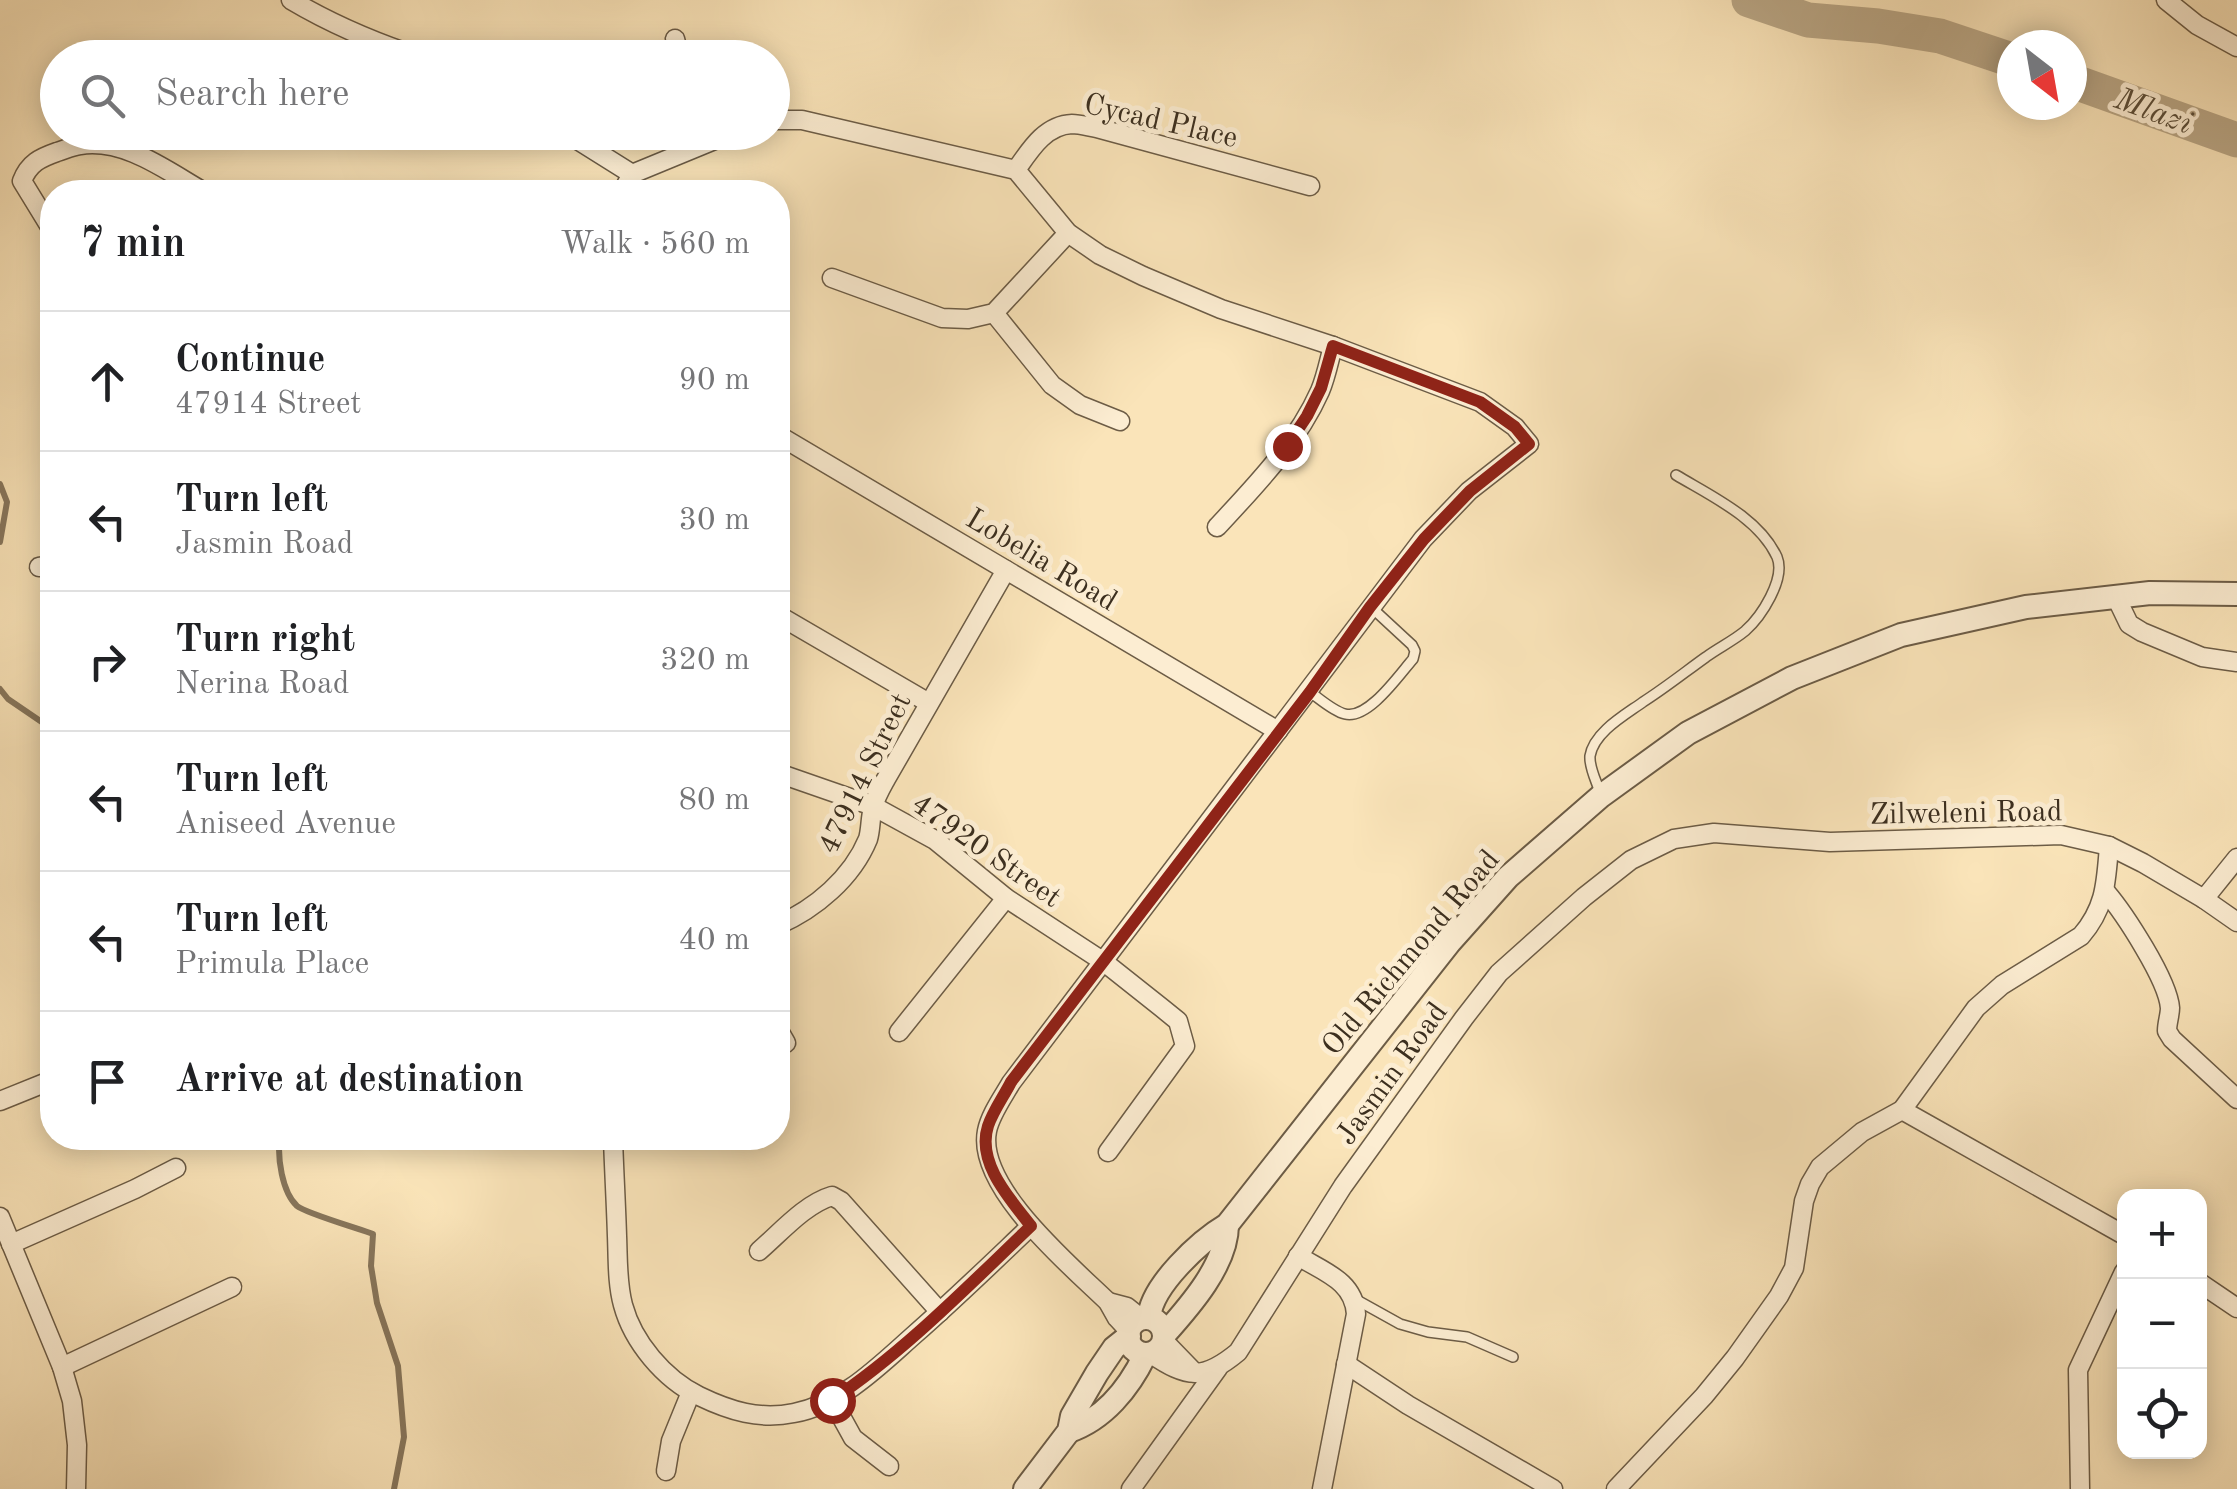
<!DOCTYPE html>
<meta charset="utf-8">
<style>
:root{--surface:#fff;--page:#f6f6f6;--text:#202124;--muted:#757577;--line:#e0e0e0}
body{margin:0;font-family:"Old Standard TT",serif;background:var(--page);color:var(--text)}
.controls{position:absolute;right:30px;bottom:30px;display:grid;overflow:hidden;border-radius:20px;box-shadow:0 5px 25px #0003}
.controls button{width:90px;height:90px;display:grid;place-items:center;padding:0;border:0;border-bottom:2px solid var(--line);background:var(--surface);color:var(--text);font:50px sans-serif}
.compass{position:absolute;left:1997px;top:30px;width:90px;height:90px;border-radius:50%;background:var(--surface);box-shadow:0 5px 25px #0003;rotate:149deg}
.stop{position:absolute;width:30px;height:30px;margin:-22px;border:8px solid #8f2418;border-radius:50%;background:#fff}
.stop.end{background:#8f2418;border-color:#fff;box-shadow:0 2px 10px #0008}
.list{margin:0;padding:0;list-style:none}
h2{display:flex;justify-content:space-between;align-items:center;height:130px;margin:0;padding:0 40px;font-size:42px}
h2 small{font-size:32px;font-weight:400;color:var(--muted)}
.list li{display:grid;grid-template-columns:65px 1fr auto;gap:30px;align-items:center;box-sizing:border-box;height:140px;padding:0 40px;border-top:2px solid var(--line)}
.list b{display:block;font-size:38px;white-space:nowrap}
.list p{margin:0;font-size:32px;white-space:nowrap;color:var(--muted)}
.list em{font-size:32px;font-style:normal;color:var(--muted)}
.icon{flex:none;width:55px;height:55px;fill:none;stroke:currentColor;stroke-width:2;stroke-linecap:round;stroke-linejoin:round}
.map{position:relative;flex:none;width:2237px;height:1489px;overflow:hidden}
.search{position:absolute;background:var(--surface);box-shadow:0 5px 25px #0003;left:40px;top:40px;width:750px;height:110px;display:flex;align-items:center;gap:25px;box-sizing:border-box;padding:0 35px;border-radius:55px;color:var(--muted);font-size:38px}
.panel{position:absolute;background:var(--surface);box-shadow:0 5px 25px #0003;left:40px;top:180px;width:750px;height:970px;border-radius:40px}
.map>svg:first-child{display:block}
.lines{fill:none;stroke-linecap:round;stroke-linejoin:round}
.stream{stroke:#87765c;stroke-width:6}
.river{stroke:#b9a685;stroke-width:35}
.service-casing{stroke:#6c5c46;stroke-width:12}
.minor-casing{stroke:#6c5c46;stroke-width:21}
.tertiary-casing{stroke:#6c5c46;stroke-width:26}
.service{stroke:#fcedd2;stroke-width:9}
.minor{stroke:#fcedd2;stroke-width:18}
.tertiary{stroke:#fcedd2;stroke-width:22}
.route{stroke:#8f2418;stroke-width:12}
.labels{text-anchor:middle;stroke-width:10;stroke-linejoin:round;paint-order:stroke}
.street-label{font-size:30px;fill:#3c2f1f;stroke:#fcedd2}
.water-label{font-size:32px;font-style:italic;fill:#5b4d38;stroke:#fcedd2}
</style>
<div class="map">
<svg width="2237" height="1489" viewBox="0 0 2237 1489">
<rect width="100%" height="100%" fill="#fae4b9"/>
<filter id="stains"><feTurbulence type="fractalNoise" baseFrequency=".002" numOctaves="4"/><feColorMatrix values="0 0 0 0 .2 0 0 0 0 .09 0 0 0 0 .02 0 0 0 .5 -.17"/></filter>
<radialGradient id="worn" r=".72"><stop offset=".6" stop-color="#630" stop-opacity="0"/><stop offset="1" stop-color="#630" stop-opacity=".3"/></radialGradient>
<g class="lines">
<!-- stream -->
<g class="stream">
<path d="M0 484 7 502 0 542"/>
<path d="M0 689 8 699 52 729"/>
<path d="M280 1138C277 1157 282 1192 297 1206 305 1213 360 1229 373 1234L371 1266 377 1303 398 1366 404 1437 394 1489"/>
</g>
<!-- river -->
<g class="river">
<path d="M1749 0 1808 20 1878 26 1940 36 2012 60"/>
<path d="M2072 81 2237 140"/>
</g>
<!-- service casing -->
<g class="service-casing">
<g id="service">
<path d="M433 139 435 132"/>
<path d="M1310 692C1320 699 1333 711 1345 714 1368 720 1399 675 1413 659L1415 651 1412 645 1372 608"/>
<path d="M1600 793C1597 782 1589 768 1590 756 1594 732 1625 715 1643 702 1665 688 1685 672 1706 657 1718 648 1733 641 1745 631 1761 617 1786 579 1777 557 1759 518 1711 496 1676 475"/>
<path d="M1355 1299 1400 1324 1428 1332 1467 1337 1513 1357"/>
</g>
</g>
<!-- minor casing -->
<g class="minor-casing">
<g id="minor">
<path d="M291 0C333 25 376 43 422 58"/>
<path d="M2166 0 2197 25 2237 47"/>
<path d="M675 39 680 58"/>
<path d="M772 120H802L1016 170 1068 233 1100 255 1143 276 1221 309 1333 346 1480 402 1515 427 1529 444 1469 491 1423 539 1011 1083C1003 1097 990 1115 987 1131 976 1187 1071 1266 1108 1302L1117 1318 1129 1331"/>
<path d="M565 132 632 174"/>
<path d="M1016 170C1030 150 1045 125 1072 124 1080 124 1090 127 1097 128L1310 186"/>
<path d="M622 192 632 174 734 132"/>
<path d="M52 230 22 181C29 163 40 158 57 152 64 150 72 146 80 145 125 138 167 171 204 192"/>
<path d="M832 278 942 318 968 319 994 313 1068 233"/>
<path d="M994 313 1052 385 1080 405 1120 421"/>
<path d="M778 435 1278 731"/>
<path d="M1217 527C1255 486 1297 443 1320 391 1326 377 1329 361 1333 346"/>
<path d="M39 567 52 565"/>
<path d="M2116 597 2129 624 2142 632 2202 657 2237 662"/>
<path d="M778 615 929 703"/>
<path d="M778 773 873 806 935 840 1006 898 1104 962 1162 1008 1178 1021 1185 1046 1108 1152"/>
<path d="M2106 892C2124 913 2168 980 2170 1008 2170 1015 2167 1023 2167 1031L2172 1039 2237 1099"/>
<path d="M2204 899 2237 858"/>
<path d="M778 925C815 909 852 878 868 839 871 829 870 818 873 808 875 798 881 788 886 779L1006 570"/>
<path d="M778 1029 786 1043"/>
<path d="M899 1032 1006 898"/>
<path d="M0 1101 52 1080"/>
<path d="M1902 1110 2124 1235"/>
<path d="M613 1138C614 1170 616 1203 617 1236 618 1259 617 1283 623 1305 633 1342 664 1379 699 1396 730 1411 759 1420 794 1413 842 1404 879 1366 914 1335 954 1300 992 1263 1031 1226"/>
<path d="M0 1217 62 1367 72 1401 77 1445 76 1489"/>
<path d="M11 1244 135 1189 176 1168"/>
<path d="M759 1251C781 1232 805 1204 832 1196L841 1201 940 1312"/>
<path d="M1298 1256C1324 1272 1354 1281 1356 1314L1322 1489"/>
<path d="M2200 1283 2237 1308"/>
<path d="M1108 1302 1127 1307 1142 1319"/>
<path d="M1164 1341 1195 1373"/>
<path d="M1151 1354C1187 1378 1203 1381 1238 1352L1343 1186 1464 1018 1499 973 1584 897 1631 860 1674 839 1714 833 1830 842 2061 835 2109 846 2143 863 2204 899 2237 922"/>
<path d="M1346 1364 1408 1405 1553 1489"/>
<path d="M62 1367 232 1287"/>
<path d="M832 1400 853 1438 889 1466"/>
<path d="M666 1471 671 1441 691 1392"/>
<path d="M1131 1489 1218 1368"/>
<path d="M1616 1489 1704 1396 1735 1358 1779 1296 1794 1268 1804 1201 1810 1184 1820 1167 1862 1132 1902 1110 1976 1008 2002 985 2081 936C2106 907 2106 882 2109 846"/>
<path d="M2080 1489 2078 1370 2124 1272"/>
</g>
</g>
<!-- tertiary casing -->
<g class="tertiary-casing">
<g id="tertiary">
<path d="M1149 1318C1151 1286 1200 1241 1227 1225L1450 942 1508 877 1601 796 1688 733 1792 678 1901 635 2026 607 2150 593 2237 594"/>
<circle cx="1146" cy="1336" r="18"/>
<path d="M1164 1335C1190 1306 1227 1264 1227 1225"/>
<path d="M1069 1431C1104 1419 1129 1388 1145 1355"/>
<path d="M1025 1489 1069 1431 1072 1416 1097 1373 1114 1348 1129 1336"/>
</g>
</g>
<!-- service -->
<use href="#service" class="service"/>
<!-- minor -->
<use href="#minor" class="minor"/>
<!-- tertiary -->
<use href="#tertiary" class="tertiary"/>
</g>
<g class="lines">
<!-- route -->
<path class="route" d="M832 1400C905 1351 967 1287 1031 1226 1011 1200 976 1163 988 1126 993 1111 1004 1096 1011 1082L1310 692 1370 607 1424 539 1470 491 1529 444 1515 427 1480 402 1333 346 1321 388 1307 416 1287 446"/>
</g>
<g class="labels">
<!-- street labels -->
<g class="street-label">
<text transform="translate(1161 120) rotate(13)" y="10">Cycad Place</text>
<text transform="translate(1042 559) rotate(31)" y="10">Lobelia Road</text>
<text transform="translate(864 773) rotate(-64)" y="10">47914 Street</text>
<text transform="translate(1966 812) rotate(-1)" y="10">Zilweleni Road</text>
<text transform="translate(987 850) rotate(35)" y="10">47920 Street</text>
<text transform="translate(1410 952) rotate(-50)" y="10">Old Richmond Road</text>
<text transform="translate(1391 1073) rotate(-54)" y="10">Jasmin Road</text>
</g>
<!-- water labels -->
<g class="water-label">
<text transform="translate(2154 110) rotate(20)" y="11">Mlazi</text>
</g>
</g>
<rect width="100%" height="100%" filter="url(#stains)"/>
<rect width="100%" height="100%" fill="url(#worn)"/>
</svg>
<div class="controls">
<button>+</button>
<button>−</button>
<button><svg class="icon" aria-label="locate" viewBox="0 0 24 24"><circle cx="12" cy="12" r="6"/><path d="M12 2v4M12 18v4M2 12h4M18 12h4"/></svg></button>
</div>
<svg class="compass" viewBox="-18 -18 36 36"><path d="M0-13l5 13h-10z" fill="#e53935"/><path d="M0 13l5-13h-10z" fill="#757577"/></svg>
<div class="stop" style="left:832px;top:1400px"></div>
<div class="stop end" style="left:1287px;top:446px"></div>
<div class="search"><svg class="icon" aria-label="search" viewBox="0 0 24 24"><circle cx="10" cy="10" r="6"/><path d="M15 15l6 6"/></svg>Search here</div>
<section class="panel">
<h2>7 min<small>Walk · 560 m</small></h2>
<ul class="list">
<li><svg class="icon" aria-label="ahead" viewBox="0 0 24 24"><path d="M12 20V5M6 11l6-6 6 6"/></svg><div><b>Continue</b><p>47914 Street</p></div><em>90 m</em></li>
<li><svg class="icon" aria-label="left" viewBox="0 0 24 24"><path d="M17 20v-9H6M10 6l-5 5 5 5"/></svg><div><b>Turn left</b><p>Jasmin Road</p></div><em>30 m</em></li>
<li><svg class="icon" aria-label="right" viewBox="0 0 24 24"><path d="M7 20v-9h11M14 6l5 5-5 5"/></svg><div><b>Turn right</b><p>Nerina Road</p></div><em>320 m</em></li>
<li><svg class="icon" aria-label="left" viewBox="0 0 24 24"><path d="M17 20v-9H6M10 6l-5 5 5 5"/></svg><div><b>Turn left</b><p>Aniseed Avenue</p></div><em>80 m</em></li>
<li><svg class="icon" aria-label="left" viewBox="0 0 24 24"><path d="M17 20v-9H6M10 6l-5 5 5 5"/></svg><div><b>Turn left</b><p>Primula Place</p></div><em>40 m</em></li>
<li><svg class="icon" aria-label="arrive" viewBox="0 0 24 24"><path d="M6 21V4h12l-3 4 3 4H6"/></svg><div><b>Arrive at destination</b></div></li>
</ul>
</section>
</div>
